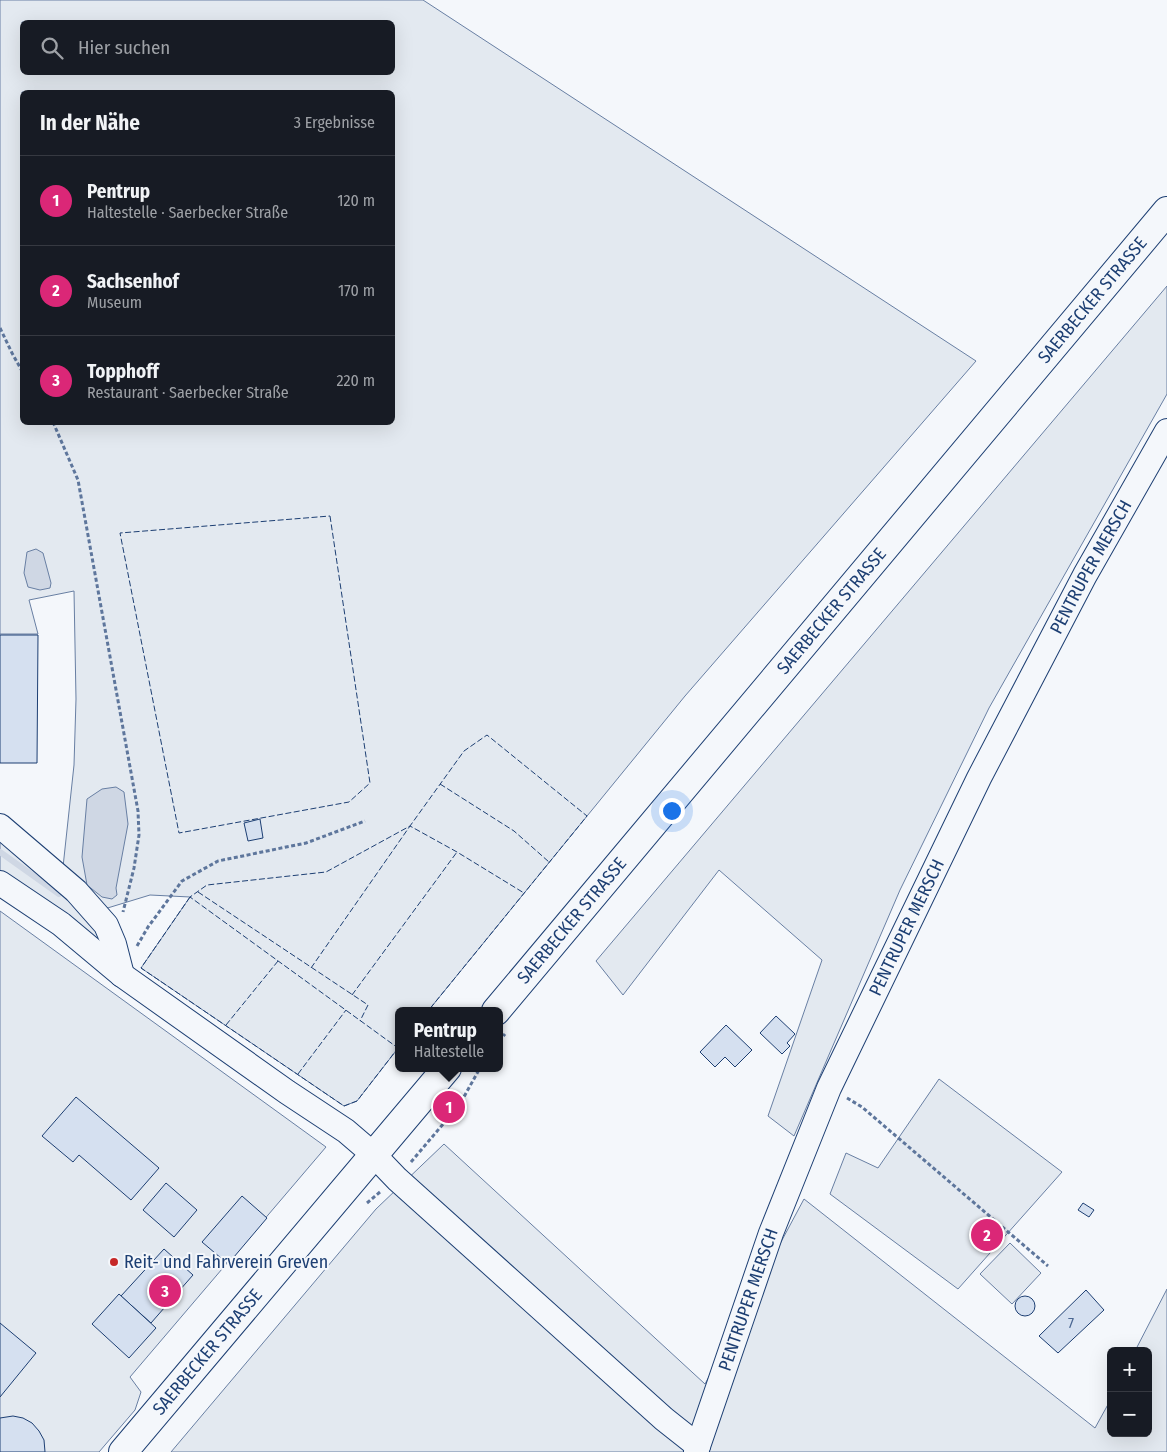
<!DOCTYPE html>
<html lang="de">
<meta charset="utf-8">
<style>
:root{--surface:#171b24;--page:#242831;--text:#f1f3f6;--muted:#9ea1a6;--line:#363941;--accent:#db2777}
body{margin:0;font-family:"Fira Sans Condensed",sans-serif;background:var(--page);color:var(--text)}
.controls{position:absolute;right:15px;bottom:15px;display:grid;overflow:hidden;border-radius:8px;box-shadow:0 5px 20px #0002}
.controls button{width:45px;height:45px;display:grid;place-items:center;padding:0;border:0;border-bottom:1px solid var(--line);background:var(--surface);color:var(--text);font:25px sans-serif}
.you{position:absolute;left:671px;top:810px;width:18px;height:18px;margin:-12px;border:4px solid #fff;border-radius:50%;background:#1a73e8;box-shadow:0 0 0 8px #1a73e833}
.badge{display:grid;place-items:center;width:32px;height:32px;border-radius:50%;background:var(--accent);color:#fff;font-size:16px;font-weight:700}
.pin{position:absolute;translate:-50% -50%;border:2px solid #fff;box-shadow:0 1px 5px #0006}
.popup{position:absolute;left:395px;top:1007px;width:108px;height:65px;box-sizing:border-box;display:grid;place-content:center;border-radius:8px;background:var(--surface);filter:drop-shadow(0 1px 4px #0005);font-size:16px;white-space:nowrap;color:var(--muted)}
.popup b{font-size:19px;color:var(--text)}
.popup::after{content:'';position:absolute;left:50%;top:100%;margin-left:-10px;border:10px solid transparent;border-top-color:var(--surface)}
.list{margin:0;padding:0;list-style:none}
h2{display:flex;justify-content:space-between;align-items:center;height:65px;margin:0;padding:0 20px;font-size:21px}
h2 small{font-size:16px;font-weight:400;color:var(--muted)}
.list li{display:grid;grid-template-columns:32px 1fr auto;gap:15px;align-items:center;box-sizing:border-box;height:90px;padding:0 20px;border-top:1px solid var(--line)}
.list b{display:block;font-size:19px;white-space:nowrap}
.list p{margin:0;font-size:16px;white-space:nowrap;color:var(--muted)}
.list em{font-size:16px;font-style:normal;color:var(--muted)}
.icon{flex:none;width:28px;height:28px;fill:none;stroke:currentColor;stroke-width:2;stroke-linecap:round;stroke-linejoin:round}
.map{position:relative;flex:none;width:1167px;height:1452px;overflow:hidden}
.search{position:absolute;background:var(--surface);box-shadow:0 5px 20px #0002;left:20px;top:20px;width:375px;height:55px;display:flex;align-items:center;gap:12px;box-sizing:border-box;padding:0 18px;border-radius:8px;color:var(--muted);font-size:19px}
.panel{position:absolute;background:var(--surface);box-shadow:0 5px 20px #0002;left:20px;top:90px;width:375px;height:335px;border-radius:8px}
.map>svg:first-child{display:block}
.green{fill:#e3e9f0;stroke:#687fa3;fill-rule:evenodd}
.water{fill:#cfd7e4;stroke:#687fa3}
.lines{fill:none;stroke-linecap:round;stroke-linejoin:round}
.stream{stroke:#cfd7e4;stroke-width:6}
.building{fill:#d5e0f0;stroke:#1d3f73}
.minor-casing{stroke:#1d3f73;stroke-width:26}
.major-casing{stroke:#1d3f73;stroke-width:30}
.path{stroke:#5e769c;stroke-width:3;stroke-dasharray:4 2.5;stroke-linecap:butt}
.minor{stroke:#f4f7fb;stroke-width:24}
.major{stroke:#f4f7fb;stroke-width:28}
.fence{stroke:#1d3f73;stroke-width:1;stroke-dasharray:6 2.5;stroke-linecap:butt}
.poi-dot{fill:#c62828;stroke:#f4f7fb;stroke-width:2}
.labels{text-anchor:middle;stroke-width:4;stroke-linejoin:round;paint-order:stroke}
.number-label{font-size:15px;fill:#4b6792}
.street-label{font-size:18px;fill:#1d3f73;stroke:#f4f7fb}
.poi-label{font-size:18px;fill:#1d3f73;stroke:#f4f7fb;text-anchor:start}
</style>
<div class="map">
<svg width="1167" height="1452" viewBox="0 0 1167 1452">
<rect width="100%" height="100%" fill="#f4f7fb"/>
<!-- green -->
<g class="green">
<path d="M0 0H423L976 361 685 696 428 1011H399V1047L357 1101 344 1106 141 968 190 897 150 895 101 910 63 867 74 765 76 699 74 591 29 600 38 634H0ZM22 22H392V72H22ZM22 92H392V422H22Z"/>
<path d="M1167 286V394L989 708 900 890 794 1136 768 1116 822 960 719 870 623 995 596 961Z"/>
<path d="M0 841 63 889 108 947 0 879Z"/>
<path d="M0 911 326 1147 130 1377 141 1392 135 1410 99 1452H0Z"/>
<path d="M939 1079 1062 1172 958 1289 830 1194 846 1153 878 1168Z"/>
<path d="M444 1144 705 1384 804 1199 1095 1428 1111 1399V1433H1148V1351H1135L1167 1289V1452H171L376 1209Z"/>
<path d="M1010 1243 1041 1273 1012 1304 980 1274Z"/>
</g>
<!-- water -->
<g class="water">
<path d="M36 549 43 553 51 583 50 588 40 590 28 587 24 573 27 552Z"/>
<path d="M116 787 124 792 128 824 116 888 117 895 112 899 102 897 87 885 82 857 87 799 102 789Z"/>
</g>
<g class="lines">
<!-- stream -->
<path class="stream" d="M0 852 59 894"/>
</g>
<!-- building -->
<g class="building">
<path d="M0 635H38L37 763H0Z"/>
<path d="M260 819 263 838 248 841 244 823Z"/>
<path d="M776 1016 795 1034 787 1043 790 1046 782 1054 760 1033Z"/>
<path d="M726 1025 752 1050 735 1067 725 1057 715 1067 700 1052Z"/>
<path d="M76 1097 159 1168 131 1200 79 1155 73 1162 42 1136Z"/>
<path d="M166 1183 197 1210 174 1237 143 1210Z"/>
<path d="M242 1196 267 1218 228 1264 202 1242Z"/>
<path d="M1083 1203 1094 1210 1089 1217 1078 1210Z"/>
<path d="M164 1249 193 1275 151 1323 121 1296Z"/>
<path d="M1086 1290 1104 1310 1058 1353 1039 1336Z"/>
<path d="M119 1294 156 1328 129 1358 92 1324Z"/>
<circle cx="1025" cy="1306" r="10"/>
<path d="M0 1323 36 1353 0 1397Z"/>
<path d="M13 1416 23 1418 32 1423 39 1431 44 1440 45 1452H0V1418Z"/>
</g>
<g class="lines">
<!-- minor casing -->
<g class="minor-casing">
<g id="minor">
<path d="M0 826 76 891 106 925 114 944 122 975"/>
<path d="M0 883 61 924 122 975 287 1092 346 1131 374 1155 397 1179 664 1419 698 1446"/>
<path id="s1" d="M696 1452 771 1233 829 1088 979 778 1085 575 1167 431"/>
</g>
</g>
<!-- major casing -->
<g class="major-casing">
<g id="major">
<path id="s2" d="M496 1011 1167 211"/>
<path id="s3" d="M123 1452 447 1068"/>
</g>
</g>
<!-- path -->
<g class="path">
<path d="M0 328 12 353 22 371"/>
<path d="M53 422 78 480 138 811 139 835 134 868 123 912"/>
<path d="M137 946 148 927 182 881 218 861 306 843 365 821"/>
<path d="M499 1041 505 1034"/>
<path d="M847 1098 862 1107 1048 1266"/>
<path d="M411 1162 460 1104 480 1068"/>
<path d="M367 1203 380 1192"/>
</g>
<!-- minor -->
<use href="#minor" class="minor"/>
<!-- major -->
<use href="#major" class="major"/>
<!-- fence -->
<g class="fence">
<path d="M330 516 370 783 349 802 179 833 120 533Z"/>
<path d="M440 784 514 831 549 862"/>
<path d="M198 892 368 1005 360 1021"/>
<path d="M190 897 141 968 344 1106 357 1101 398 1048"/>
<path d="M311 968 410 826 457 852 524 893"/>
<path d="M352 995 457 852"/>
<path d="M226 1025 278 961"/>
<path d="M399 1047 398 1048 190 897 207 885 326 872 410 826 464 751 487 735 587 816 428 1011"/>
<path d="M298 1074 346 1010"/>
</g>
</g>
<!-- markers -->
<circle class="poi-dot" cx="114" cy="1262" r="5"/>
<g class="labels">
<!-- number labels -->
<g class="number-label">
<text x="1071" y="1328">7</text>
</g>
<!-- street labels -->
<g class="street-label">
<text dy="6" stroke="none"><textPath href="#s2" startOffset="928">SAERBECKER STRASSE</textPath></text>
<text dy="6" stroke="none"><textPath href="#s1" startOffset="971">PENTRUPER MERSCH</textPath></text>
<text dy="6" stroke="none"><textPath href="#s2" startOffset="522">SAERBECKER STRASSE</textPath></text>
<text dy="6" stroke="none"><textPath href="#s2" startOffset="118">SAERBECKER STRASSE</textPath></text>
<text dy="6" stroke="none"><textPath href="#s1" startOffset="566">PENTRUPER MERSCH</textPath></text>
<text dy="6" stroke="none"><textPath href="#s1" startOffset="161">PENTRUPER MERSCH</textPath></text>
<text dy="6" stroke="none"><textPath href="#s3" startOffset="131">SAERBECKER STRASSE</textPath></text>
</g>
<!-- poi labels -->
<g class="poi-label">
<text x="124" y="1268">Reit- und Fahrverein Greven</text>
</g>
</g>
</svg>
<div class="controls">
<button>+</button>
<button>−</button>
</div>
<div class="you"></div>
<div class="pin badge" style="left:449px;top:1107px">1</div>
<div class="popup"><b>Pentrup</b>Haltestelle</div>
<div class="pin badge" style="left:987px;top:1235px">2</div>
<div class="pin badge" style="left:165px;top:1291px">3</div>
<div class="search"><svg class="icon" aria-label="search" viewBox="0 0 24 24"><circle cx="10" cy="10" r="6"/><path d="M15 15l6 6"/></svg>Hier suchen</div>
<section class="panel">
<h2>In der Nähe<small>3 Ergebnisse</small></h2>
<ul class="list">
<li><span class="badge">1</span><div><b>Pentrup</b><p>Haltestelle · Saerbecker Straße</p></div><em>120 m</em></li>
<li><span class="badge">2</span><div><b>Sachsenhof</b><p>Museum</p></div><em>170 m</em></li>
<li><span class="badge">3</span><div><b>Topphoff</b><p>Restaurant · Saerbecker Straße</p></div><em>220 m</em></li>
</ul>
</section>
</div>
